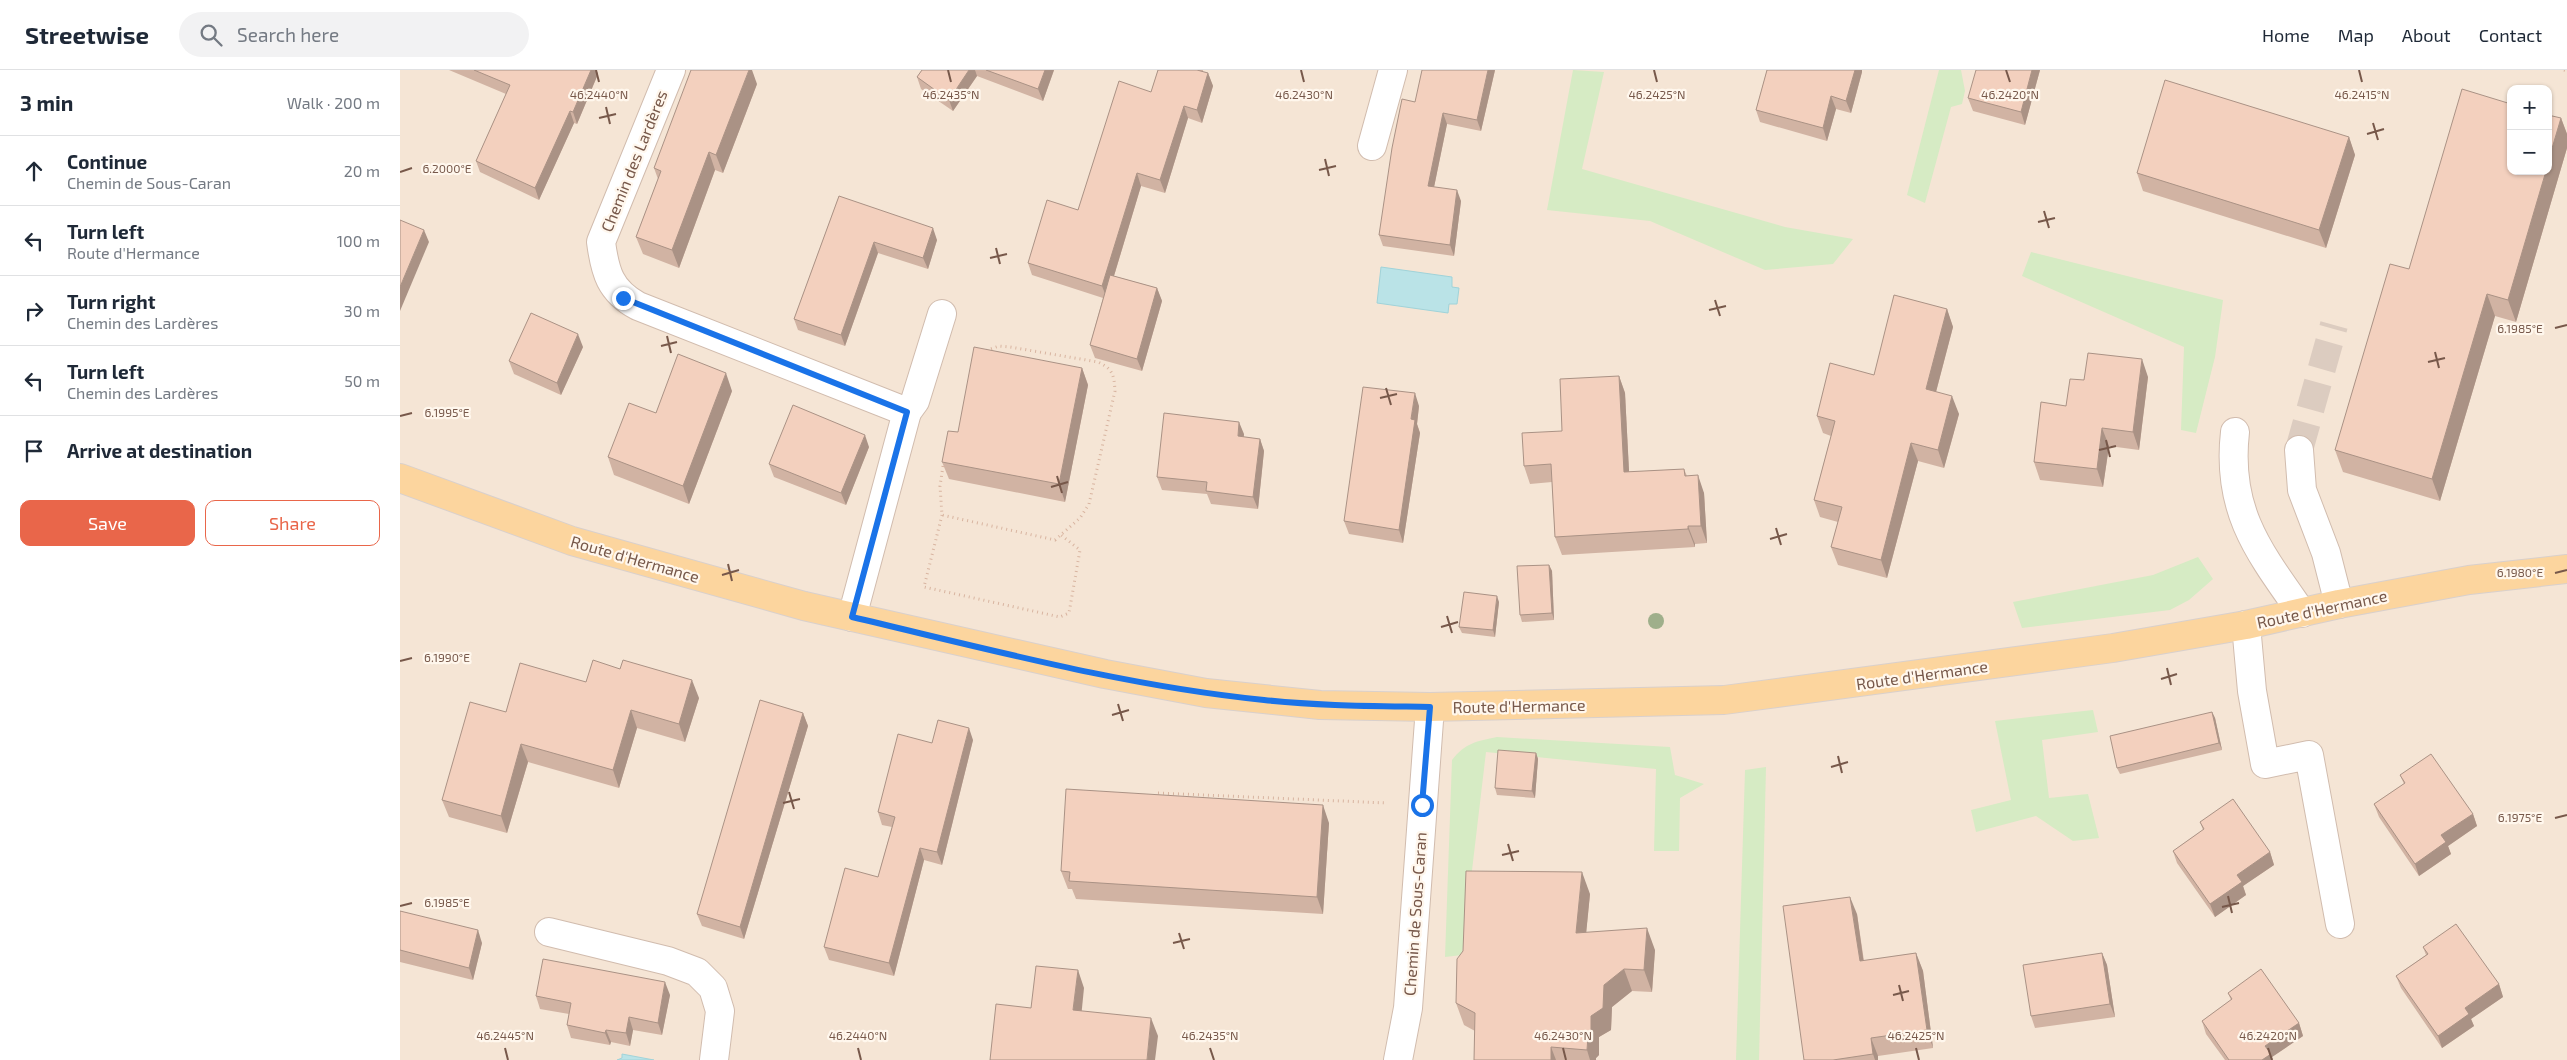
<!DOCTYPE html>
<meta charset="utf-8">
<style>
:root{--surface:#fff;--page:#f2f2f3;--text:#1f2937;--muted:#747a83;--line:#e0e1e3;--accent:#e9664a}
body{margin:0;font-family:"Exo 2",sans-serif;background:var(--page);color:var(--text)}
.controls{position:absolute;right:15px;top:15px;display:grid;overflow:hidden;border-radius:10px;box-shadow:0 1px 4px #0004}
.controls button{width:45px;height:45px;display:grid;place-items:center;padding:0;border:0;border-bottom:1px solid var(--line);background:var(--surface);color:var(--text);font:25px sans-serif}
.stop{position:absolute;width:15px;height:15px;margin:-11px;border:4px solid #1a73e8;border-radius:50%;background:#fff}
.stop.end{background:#1a73e8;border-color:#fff;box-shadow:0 1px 5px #0008}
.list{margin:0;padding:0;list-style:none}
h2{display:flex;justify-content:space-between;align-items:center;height:65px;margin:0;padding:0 20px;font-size:21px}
h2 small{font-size:16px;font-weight:400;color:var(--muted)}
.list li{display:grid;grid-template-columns:32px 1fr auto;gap:15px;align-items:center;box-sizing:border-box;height:70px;padding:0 20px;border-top:1px solid var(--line)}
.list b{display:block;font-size:19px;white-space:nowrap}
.list p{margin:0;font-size:16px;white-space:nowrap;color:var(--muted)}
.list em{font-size:16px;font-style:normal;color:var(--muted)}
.actions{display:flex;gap:10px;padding:15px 20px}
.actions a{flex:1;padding:11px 0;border:1px solid var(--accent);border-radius:10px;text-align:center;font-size:18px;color:var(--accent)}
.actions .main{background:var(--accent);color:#fff}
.icon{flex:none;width:28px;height:28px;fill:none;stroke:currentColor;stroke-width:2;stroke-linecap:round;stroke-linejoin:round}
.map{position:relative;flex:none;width:2167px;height:990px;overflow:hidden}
header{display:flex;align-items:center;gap:30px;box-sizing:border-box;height:70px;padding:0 25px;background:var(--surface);border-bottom:1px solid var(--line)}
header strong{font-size:24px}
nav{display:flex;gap:28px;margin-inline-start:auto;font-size:18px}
.search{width:350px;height:45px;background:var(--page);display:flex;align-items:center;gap:12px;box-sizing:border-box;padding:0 18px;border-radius:28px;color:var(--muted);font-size:19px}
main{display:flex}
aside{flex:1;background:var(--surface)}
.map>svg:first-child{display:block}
.residential{fill:#f5e5d5;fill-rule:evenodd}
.green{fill:#d6ebc4}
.water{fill:#bae3e7;stroke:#a0d3d9}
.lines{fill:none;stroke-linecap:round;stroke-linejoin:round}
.minor-tunnel{stroke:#dcccc0;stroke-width:28;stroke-dasharray:28 14;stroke-linecap:butt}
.minor-casing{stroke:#d1bcae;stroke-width:30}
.major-casing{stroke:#d9d0cc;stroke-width:30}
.path{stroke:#d8b4a0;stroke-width:3;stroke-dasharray:1 4;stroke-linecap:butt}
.minor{stroke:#fff;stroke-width:28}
.major{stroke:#fcd59e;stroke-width:28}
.tree{fill:#9faf8b}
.wall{fill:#d1b3a3}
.shaded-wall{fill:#aa9285}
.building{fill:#f3d0be;stroke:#aa9285}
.route{stroke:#1a73e8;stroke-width:6}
.ticks{fill:none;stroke:#77584a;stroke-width:2}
.labels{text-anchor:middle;stroke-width:4.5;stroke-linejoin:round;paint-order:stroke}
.street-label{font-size:16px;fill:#77584a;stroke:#fff7ed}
.ticks-label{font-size:12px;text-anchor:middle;fill:#77584a;stroke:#fff7ed;stroke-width:4.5;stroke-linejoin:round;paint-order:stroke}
</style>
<header>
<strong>Streetwise</strong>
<div class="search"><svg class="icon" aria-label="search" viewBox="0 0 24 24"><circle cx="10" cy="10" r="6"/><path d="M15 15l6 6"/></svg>Search here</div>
<nav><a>Home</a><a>Map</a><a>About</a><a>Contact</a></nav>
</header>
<main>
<aside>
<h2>3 min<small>Walk · 200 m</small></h2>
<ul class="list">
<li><svg class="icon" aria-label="ahead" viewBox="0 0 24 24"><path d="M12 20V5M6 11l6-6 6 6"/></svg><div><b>Continue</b><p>Chemin de Sous-Caran</p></div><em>20 m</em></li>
<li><svg class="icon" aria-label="left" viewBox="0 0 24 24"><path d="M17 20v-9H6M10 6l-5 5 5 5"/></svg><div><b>Turn left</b><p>Route d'Hermance</p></div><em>100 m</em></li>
<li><svg class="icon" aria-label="right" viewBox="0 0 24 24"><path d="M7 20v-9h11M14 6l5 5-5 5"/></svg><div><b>Turn right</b><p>Chemin des Lardères</p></div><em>30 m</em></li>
<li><svg class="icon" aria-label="left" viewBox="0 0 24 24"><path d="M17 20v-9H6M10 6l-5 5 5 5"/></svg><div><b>Turn left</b><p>Chemin des Lardères</p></div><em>50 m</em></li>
<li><svg class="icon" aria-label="arrive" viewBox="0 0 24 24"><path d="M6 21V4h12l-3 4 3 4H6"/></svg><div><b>Arrive at destination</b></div></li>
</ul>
<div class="actions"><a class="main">Save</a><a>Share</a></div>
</aside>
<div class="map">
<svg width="2167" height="990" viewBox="0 0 2167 990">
<rect width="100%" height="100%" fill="#fdf3e7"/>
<!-- residential -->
<path class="residential" d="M0 0H2167V990H0ZM2111 19H2148V101H2111Z"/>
<!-- green -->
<g class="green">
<path d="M1173 0 1204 2 1182 99 1385 157 1453 169 1433 194 1365 200 1250 151 1147 140Z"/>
<path d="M1539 0H1561L1565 21 1562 34 1551 37 1525 133 1507 125Z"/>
<path d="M1631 182 1823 230 1815 287 1796 363 1781 360 1784 277 1622 206Z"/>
<path d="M1798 487 1813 509 1789 530 1770 540 1622 558 1613 532 1753 505Z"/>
<path d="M1693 640 1698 662 1642 670 1649 728 1688 724 1699 768 1673 771 1636 746 1576 762 1571 740 1611 730 1595 651Z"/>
<path d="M1097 667 1270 677 1275 705 1304 714 1280 728 1279 781H1254L1256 699 1086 682 1062 885 1045 887 1052 690C1065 673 1077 671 1097 667Z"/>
<path d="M1366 697 1359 990H1336L1345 700Z"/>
</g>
<!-- water -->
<g class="water">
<path d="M981 197 1052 207V217L1059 218 1057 234H1049L1048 243 977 233Z"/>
<path d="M222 984 254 990H217L222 988Z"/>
</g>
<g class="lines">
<!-- minor-tunnel -->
<path class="minor-tunnel" d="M1899 380 1934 255"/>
<!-- minor casing -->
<g class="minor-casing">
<g id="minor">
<path d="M271 0 201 172C205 202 210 221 238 236L507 342 452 547"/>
<path d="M972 76 993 0"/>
<path d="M507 342 515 331 542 244"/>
<path d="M1835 362C1826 441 1859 482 1902 543"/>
<path d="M1899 380 1902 420 1926 483 1939 534"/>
<path d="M1846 555 1852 621 1865 694 1909 685 1940 854"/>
<path d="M149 862 268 891 297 902 313 918 320 941 314 990"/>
<path d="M998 990 1008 938 1030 637"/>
</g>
</g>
<!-- major casing -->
<g class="major-casing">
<path id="major" d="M0 408 172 471 404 536 705 604 806 623 920 635 1030 637 1324 630 1713 578 1846 555 1939 534 2069 510 2167 499"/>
</g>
<!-- path -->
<g class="path">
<path d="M2164 0 2167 1"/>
<path d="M543 396 540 416 542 445 655 470 680 448 689 434 715 321C714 305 713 299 698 292L610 277 599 276 585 281"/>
<path d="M542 445 524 517 660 547 669 543 680 480 661 465"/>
<path d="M758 723 987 733"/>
</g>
<!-- minor -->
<use href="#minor" class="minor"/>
<!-- major -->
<use href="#major" class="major"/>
</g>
<!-- trees -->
<circle class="tree" cx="1256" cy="551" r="8"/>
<!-- wall -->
<g class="wall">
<path d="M49 0H196L198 4 177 54 174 53 139 130 80 102 76 91 106 24Z"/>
<path d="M522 0H654L643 31 577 6 553 41 521 19 517 7Z"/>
<path d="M758 0H803V2L808 3 813 16 802 53 788 48 765 123 741 116 714 206 757 218 762 231 742 301 695 288 690 275 703 228 632 205 628 193 678 140 751 22Z"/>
<path d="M1095 0 1081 61 1047 54 1034 117 1061 131 1054 186 983 176 979 165 1015 32Z"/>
<path d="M1367 0H1462V2L1451 43 1436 39 1427 71 1360 52 1356 40Z"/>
<path d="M1640 0 1625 55 1573 41 1568 28Z"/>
<path d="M357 14 323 103 315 100 279 198 243 184 236 167 258 109 254 98Z"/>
<path d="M2161 48 2167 64V78L2116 252 2095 246 2040 431 1943 402 1935 380 2009 199Z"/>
<path d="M1949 67 1955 85 1926 178 1743 121 1737 103Z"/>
<path d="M439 126 537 170 528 199 478 183 445 276 398 260 394 249Z"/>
<path d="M1547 239 1553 257 1536 322 1559 344 1544 398 1518 391 1487 508 1438 495 1431 477 1438 452 1420 447 1414 430 1431 366 1423 363 1417 346 1474 305Z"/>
<path d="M183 277 161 325 114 304 109 291Z"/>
<path d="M682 298 688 315 665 432 549 409 542 392 558 362Z"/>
<path d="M1219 306 1225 323 1229 402 1284 399 1287 406 1304 423 1307 473 1295 474V477L1162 485 1155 467 1152 412 1130 414 1124 396 1162 361Z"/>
<path d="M1748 307 1739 380 1709 376 1703 417 1640 410 1634 392 1666 336 1684 310Z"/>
<path d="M332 321 289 434 214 405 208 387 256 343Z"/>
<path d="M1019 336 1017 354 1020 363 1003 473 949 464 944 451Z"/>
<path d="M844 364V367L860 369 864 381 858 439 811 434 807 424 762 420 757 407Z"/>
<path d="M469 377 446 435 374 407 369 394Z"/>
<path d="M1149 495 1152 501 1154 550 1122 552 1120 545Z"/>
<path d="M1099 532 1095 567 1062 563 1059 557Z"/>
<path d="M186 612 299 628 285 672 237 658 219 718 128 692 107 763 49 747 42 730 106 642Z"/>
<path d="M1812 642 1815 648 1822 680 1720 704 1717 698Z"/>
<path d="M403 643 408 656 344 869 302 856 297 844Z"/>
<path d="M573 670 542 795 524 790 494 906 429 890 424 877 478 807 492 757 482 755 478 742 532 673Z"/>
<path d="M1136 683 1138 689 1135 728 1097 725 1095 718Z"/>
<path d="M2000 705 2073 744 2077 756 2048 776 2051 784 2019 806 1979 747 1974 734 2004 714Z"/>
<path d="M1800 752 1870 782 1874 795 1843 816 1846 825 1815 847 1777 793 1773 781 1803 760Z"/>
<path d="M929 753 923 844 676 829 672 819H668L661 801Z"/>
<path d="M1190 824 1186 863 1255 880 1252 922 1232 921 1212 937 1211 960 1199 967V985L1196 988V990H1074L1075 961 1064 955 1056 933Z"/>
<path d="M0 841 82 873 73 910 0 892Z"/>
<path d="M1457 844 1464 891 1516 883 1523 901 1533 978 1478 986V990H1404Z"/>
<path d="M2023 877 2099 914 2103 927 2071 949 2074 956 2042 978 2001 918 1996 906 2026 885Z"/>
<path d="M1702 883 1707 895 1715 947 1635 958 1631 946Z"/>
<path d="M1828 923 1899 953 1903 966 1872 987 1873 990H1825L1806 964 1802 951 1831 930Z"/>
<path d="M270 925 262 965 233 960 230 976 211 972 210 975 171 968 167 955 169 944 140 939 136 926Z"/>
</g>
<!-- shaded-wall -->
<g class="shaded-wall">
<path d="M191 0H196L198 4 177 54 173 42Z"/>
<path d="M349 0H352L357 14 323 103 316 85Z"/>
<path d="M569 0H575L577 6 553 41 549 30Z"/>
<path d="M645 0H654L643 31 638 19Z"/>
<path d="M1088 0H1095L1081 61 1077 50Z"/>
<path d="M1455 0H1462V2L1451 43 1446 31Z"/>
<path d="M1632 0H1640L1625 55 1621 42Z"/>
<path d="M808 3 813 16 802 53 797 40Z"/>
<path d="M1431 26 1436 39 1427 71 1423 58Z"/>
<path d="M784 36 788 48 765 123 760 110Z"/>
<path d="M170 41 174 53 139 130 135 118Z"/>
<path d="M1043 43 1047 54 1032 127 1028 116Z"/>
<path d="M2161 48 2167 64V78L2116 252 2108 230 2146 101H2148V92Z"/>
<path d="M1949 67 1955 85 1926 178 1919 160Z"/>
<path d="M309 82 315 100 279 198 272 180Z"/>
<path d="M737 103 741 116 707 229 702 216Z"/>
<path d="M1057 120 1061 131 1054 186 1050 175Z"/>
<path d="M533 158 537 170 528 199 523 188Z"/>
<path d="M24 160 29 172 0 241V217Z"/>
<path d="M474 172 478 183 445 276 441 265Z"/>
<path d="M757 218 762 231 742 301 737 289Z"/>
<path d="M2087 224 2095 246 2040 431 2032 409Z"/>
<path d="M1547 239 1553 257 1532 337 1526 319Z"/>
<path d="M178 264 183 277 161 325 157 313Z"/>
<path d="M1742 289 1748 307 1739 380 1733 362Z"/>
<path d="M682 298 688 315 665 432 659 414Z"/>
<path d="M326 303 332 321 289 434 283 416Z"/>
<path d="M1219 306 1225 323 1230 420 1224 402Z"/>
<path d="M1015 323 1019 336 1017 354 1020 363 1003 473 999 460 1011 349Z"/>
<path d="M1552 326 1559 344 1544 398 1538 380Z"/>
<path d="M839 352 844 364 842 379 838 366Z"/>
<path d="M1702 358 1709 376 1703 417 1697 399Z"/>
<path d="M465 365 469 377 446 435 441 423Z"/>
<path d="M860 369 864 381 858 439 853 427Z"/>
<path d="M1511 373 1518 391 1487 508 1481 490Z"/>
<path d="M1298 405 1304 423 1307 473 1301 456Z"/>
<path d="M1288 456 1295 474V477L1288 459Z"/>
<path d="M1149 495 1152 501 1154 550 1152 543Z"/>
<path d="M1097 526 1099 532 1095 567 1093 560Z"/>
<path d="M292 610 299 628 285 672 279 654Z"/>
<path d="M231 640 237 658 219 718 213 700Z"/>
<path d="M1812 642 1815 648 1822 680 1819 673Z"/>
<path d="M403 643 408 656 344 869 340 857Z"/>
<path d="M569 658 573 670 542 795 537 782Z"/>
<path d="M121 674 128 692 107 763 101 746Z"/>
<path d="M1136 683 1138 689 1135 728 1132 721Z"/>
<path d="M923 735 929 753 923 844 917 827Z"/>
<path d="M2073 744 2077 756 2048 776 2051 784 2019 806 2015 794 2041 765Z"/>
<path d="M520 778 524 790 494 906 489 893Z"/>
<path d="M1870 782 1874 795 1843 816 1846 825 1815 847 1810 834 1837 805Z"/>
<path d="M1182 802 1190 824 1184 885 1176 863Z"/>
<path d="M1450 827 1457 844 1466 909 1460 891Z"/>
<path d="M1247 858 1255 880 1252 922 1244 900Z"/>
<path d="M78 860 82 873 73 910 69 898Z"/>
<path d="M1516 883 1523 901 1533 978 1527 960Z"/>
<path d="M1702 883 1707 895 1715 947 1710 934Z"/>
<path d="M1224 899 1232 921 1212 937 1211 960 1199 967V985L1196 988V990H1190L1187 980 1191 946 1204 915Z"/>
<path d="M678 900 684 918 680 958 673 940Z"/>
<path d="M265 912 270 925 262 965 258 953Z"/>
<path d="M2099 914 2103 927 2071 949 2074 956 2042 978 2038 966 2065 938Z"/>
<path d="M229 947 233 960 230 976 226 963Z"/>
<path d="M751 948 758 966 755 990H747Z"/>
<path d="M1899 953 1903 966 1872 987 1873 990H1862L1865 976Z"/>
<path d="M206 960 211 972 210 975 205 963Z"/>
<path d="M1471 968 1478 986V990H1475L1473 984Z"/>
<path d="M1151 977 1156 990H1151Z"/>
</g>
<!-- building -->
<g class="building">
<path d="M74 0H191L173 42 170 41 135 118 76 91 110 15Z"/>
<path d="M291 0H349L316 85 309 82 272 180 236 167 261 101 254 98Z"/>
<path d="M522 0H569L549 30 517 7Z"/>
<path d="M586 0H645L638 19Z"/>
<path d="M758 0H797L808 3 797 40 784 36 760 110 737 103 702 216 628 193 647 130 678 140 719 11 751 22Z"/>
<path d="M1022 0H1088L1077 50 1043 43 1028 116 1057 120 1050 175 979 165 992 78 1002 29 1015 32Z"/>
<path d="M1367 0H1455L1446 31 1431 26 1423 58 1356 40Z"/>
<path d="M1576 0H1632L1621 42 1568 28Z"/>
<path d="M1765 10 1949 67 1919 160 1737 103Z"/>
<path d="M2062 19 2111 34V101H2146L2108 230 2087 224 2032 409 1935 380 1990 194 2009 199Z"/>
<path d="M2148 45 2161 48 2148 92Z"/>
<path d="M439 126 533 158 523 188 474 172 441 265 394 249Z"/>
<path d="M0 150 24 160 0 217Z"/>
<path d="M710 205 757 218 737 289 690 275Z"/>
<path d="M1494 225 1547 239 1526 319 1552 326 1538 380 1511 373 1481 490 1431 477 1442 437 1414 430 1435 351 1417 346 1430 293 1474 305Z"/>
<path d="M131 243 178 264 157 313 109 291Z"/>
<path d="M574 277 682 298 659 414 542 392 548 361 558 362Z"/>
<path d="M1688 283 1742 289 1733 362 1702 358 1697 399 1634 392 1641 332 1666 336 1670 309 1684 310Z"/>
<path d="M278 284 326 303 283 416 208 387 229 333 256 343Z"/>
<path d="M1219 306 1224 402 1284 399 1285 406 1298 405 1301 456H1288V459L1155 467 1151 394 1124 396 1122 363 1162 361 1160 309Z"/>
<path d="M963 317 1015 323 1011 349 1015 350 999 460 944 451Z"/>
<path d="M393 335 465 365 441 423 369 394Z"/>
<path d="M764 343 839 352 838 366 860 369 853 427 806 421 807 412 757 407Z"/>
<path d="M1149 495 1152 543 1120 545 1117 496Z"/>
<path d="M1064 522 1097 526 1093 560 1059 557Z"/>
<path d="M193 590 220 599 223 590 292 610 279 654 231 640 213 700 121 674 101 746 42 730 70 632 106 642 120 593 186 612Z"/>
<path d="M360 630 403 643 340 857 297 844Z"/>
<path d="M1812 642 1819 673 1717 698 1710 666Z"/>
<path d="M538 650 569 658 537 782 520 778 489 893 424 877 445 798 478 807 495 747 478 742 498 664 532 673Z"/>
<path d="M1098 680 1136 683 1132 721 1095 718Z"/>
<path d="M2031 684 2073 744 2041 765 2046 772 2015 794 1974 734 2005 713 2000 705Z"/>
<path d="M666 719 923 735 917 827 669 811 670 802 661 801Z"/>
<path d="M1833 729 1870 782 1837 805 1842 812 1810 834 1773 781 1804 759 1800 752Z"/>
<path d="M1066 801 1182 802 1176 863 1247 858 1244 900 1224 899 1204 915 1203 938 1191 946V963L1188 966 1187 980 1151 977V990H1074L1075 943 1056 933 1057 889 1063 881Z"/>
<path d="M1450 827 1460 891 1516 883 1527 960 1471 968 1473 984 1433 990H1404L1383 836Z"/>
<path d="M0 841 78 860 69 898 0 880Z"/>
<path d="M2056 854 2099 914 2065 938 2069 944 2038 966 1996 906 2028 884 2023 877Z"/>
<path d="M1702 883 1710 934 1631 946 1623 895Z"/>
<path d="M143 889 265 912 258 953 229 947 226 963 206 960 205 963 167 955 171 933 136 926Z"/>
<path d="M636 896 678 900 673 940 751 948 747 990H590L596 934 631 938Z"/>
<path d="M1861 899 1899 953 1865 976 1871 984 1862 990H1829L1802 951 1832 929 1828 923Z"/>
</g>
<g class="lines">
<!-- route -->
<path class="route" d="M223 228 507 342 452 547C588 579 725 616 864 630 919 636 975 636 1030 637L1022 735"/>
</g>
<!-- ticks -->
<path class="ticks" d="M196 0 199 12M548 0 551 12M901 0 904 12M1254 0 1257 12M1606 0 1610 12M1959 0 1962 12M206 37 210 54M199 48 216 44M1973 53 1978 70M1967 64 1984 59M925 89 929 106M919 100 936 96M0 102 12 98M1644 141 1649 158M1638 152 1655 148M596 178 600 194M590 188 607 184M1315 230 1320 246M1309 240 1326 236M2155 258 2167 255M267 266 271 283M261 276 277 272M2035 282 2039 298M2028 292 2045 288M986 318 991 335M980 328 997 324M0 346 12 343M1706 370 1710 387M1699 380 1716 376M657 406 662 423M651 417 668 412M1376 458 1381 475M1370 469 1387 464M328 494 332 511M2155 503 2167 500M322 505 339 500M1047 546 1052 563M1041 557 1058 552M0 591 12 588M1767 598 1771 615M1761 609 1777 604M718 634 723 651M712 645 729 640M1438 686 1442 703M1431 697 1448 692M389 722 394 739M383 733 400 729M2155 748 2167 745M1108 774 1113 791M1102 785 1119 781M1828 826 1832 843M0 836 12 833M1822 837 1839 833M779 863 784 879M773 873 790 869M1499 915 1503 931M1493 925 1509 921M105 978 108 990M458 978 461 990M810 978 814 990M1163 978 1166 990M1516 978 1519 990M1868 978 1872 990"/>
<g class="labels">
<!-- street labels -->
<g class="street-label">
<text transform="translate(234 91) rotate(-68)" y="6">Chemin des Lardères</text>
<text transform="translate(235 489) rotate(16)" y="6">Route d'Hermance</text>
<text transform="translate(1922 539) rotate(-12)" y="6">Route d'Hermance</text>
<text transform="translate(1522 605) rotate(-8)" y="6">Route d'Hermance</text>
<text transform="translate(1119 636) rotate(-1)" y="6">Route d'Hermance</text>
<text transform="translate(1015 844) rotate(-86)" y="6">Chemin de Sous-Caran</text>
</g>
</g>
<g class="ticks-label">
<text x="199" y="29">46.2440°N</text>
<text x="551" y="29">46.2435°N</text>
<text x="904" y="29">46.2430°N</text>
<text x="1257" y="29">46.2425°N</text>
<text x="1610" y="29">46.2420°N</text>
<text x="1962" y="29">46.2415°N</text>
<text x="47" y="103">6.2000°E</text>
<text x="2120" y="263">6.1985°E</text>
<text x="47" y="347">6.1995°E</text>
<text x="2120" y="507">6.1980°E</text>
<text x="47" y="592">6.1990°E</text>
<text x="2120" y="752">6.1975°E</text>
<text x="47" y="837">6.1985°E</text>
<text x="105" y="970">46.2445°N</text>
<text x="458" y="970">46.2440°N</text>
<text x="810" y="970">46.2435°N</text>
<text x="1163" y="970">46.2430°N</text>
<text x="1516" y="970">46.2425°N</text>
<text x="1868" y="970">46.2420°N</text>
</g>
</svg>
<div class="controls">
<button>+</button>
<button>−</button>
</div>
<div class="stop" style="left:1022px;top:735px"></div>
<div class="stop end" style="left:223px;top:228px"></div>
</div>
</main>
